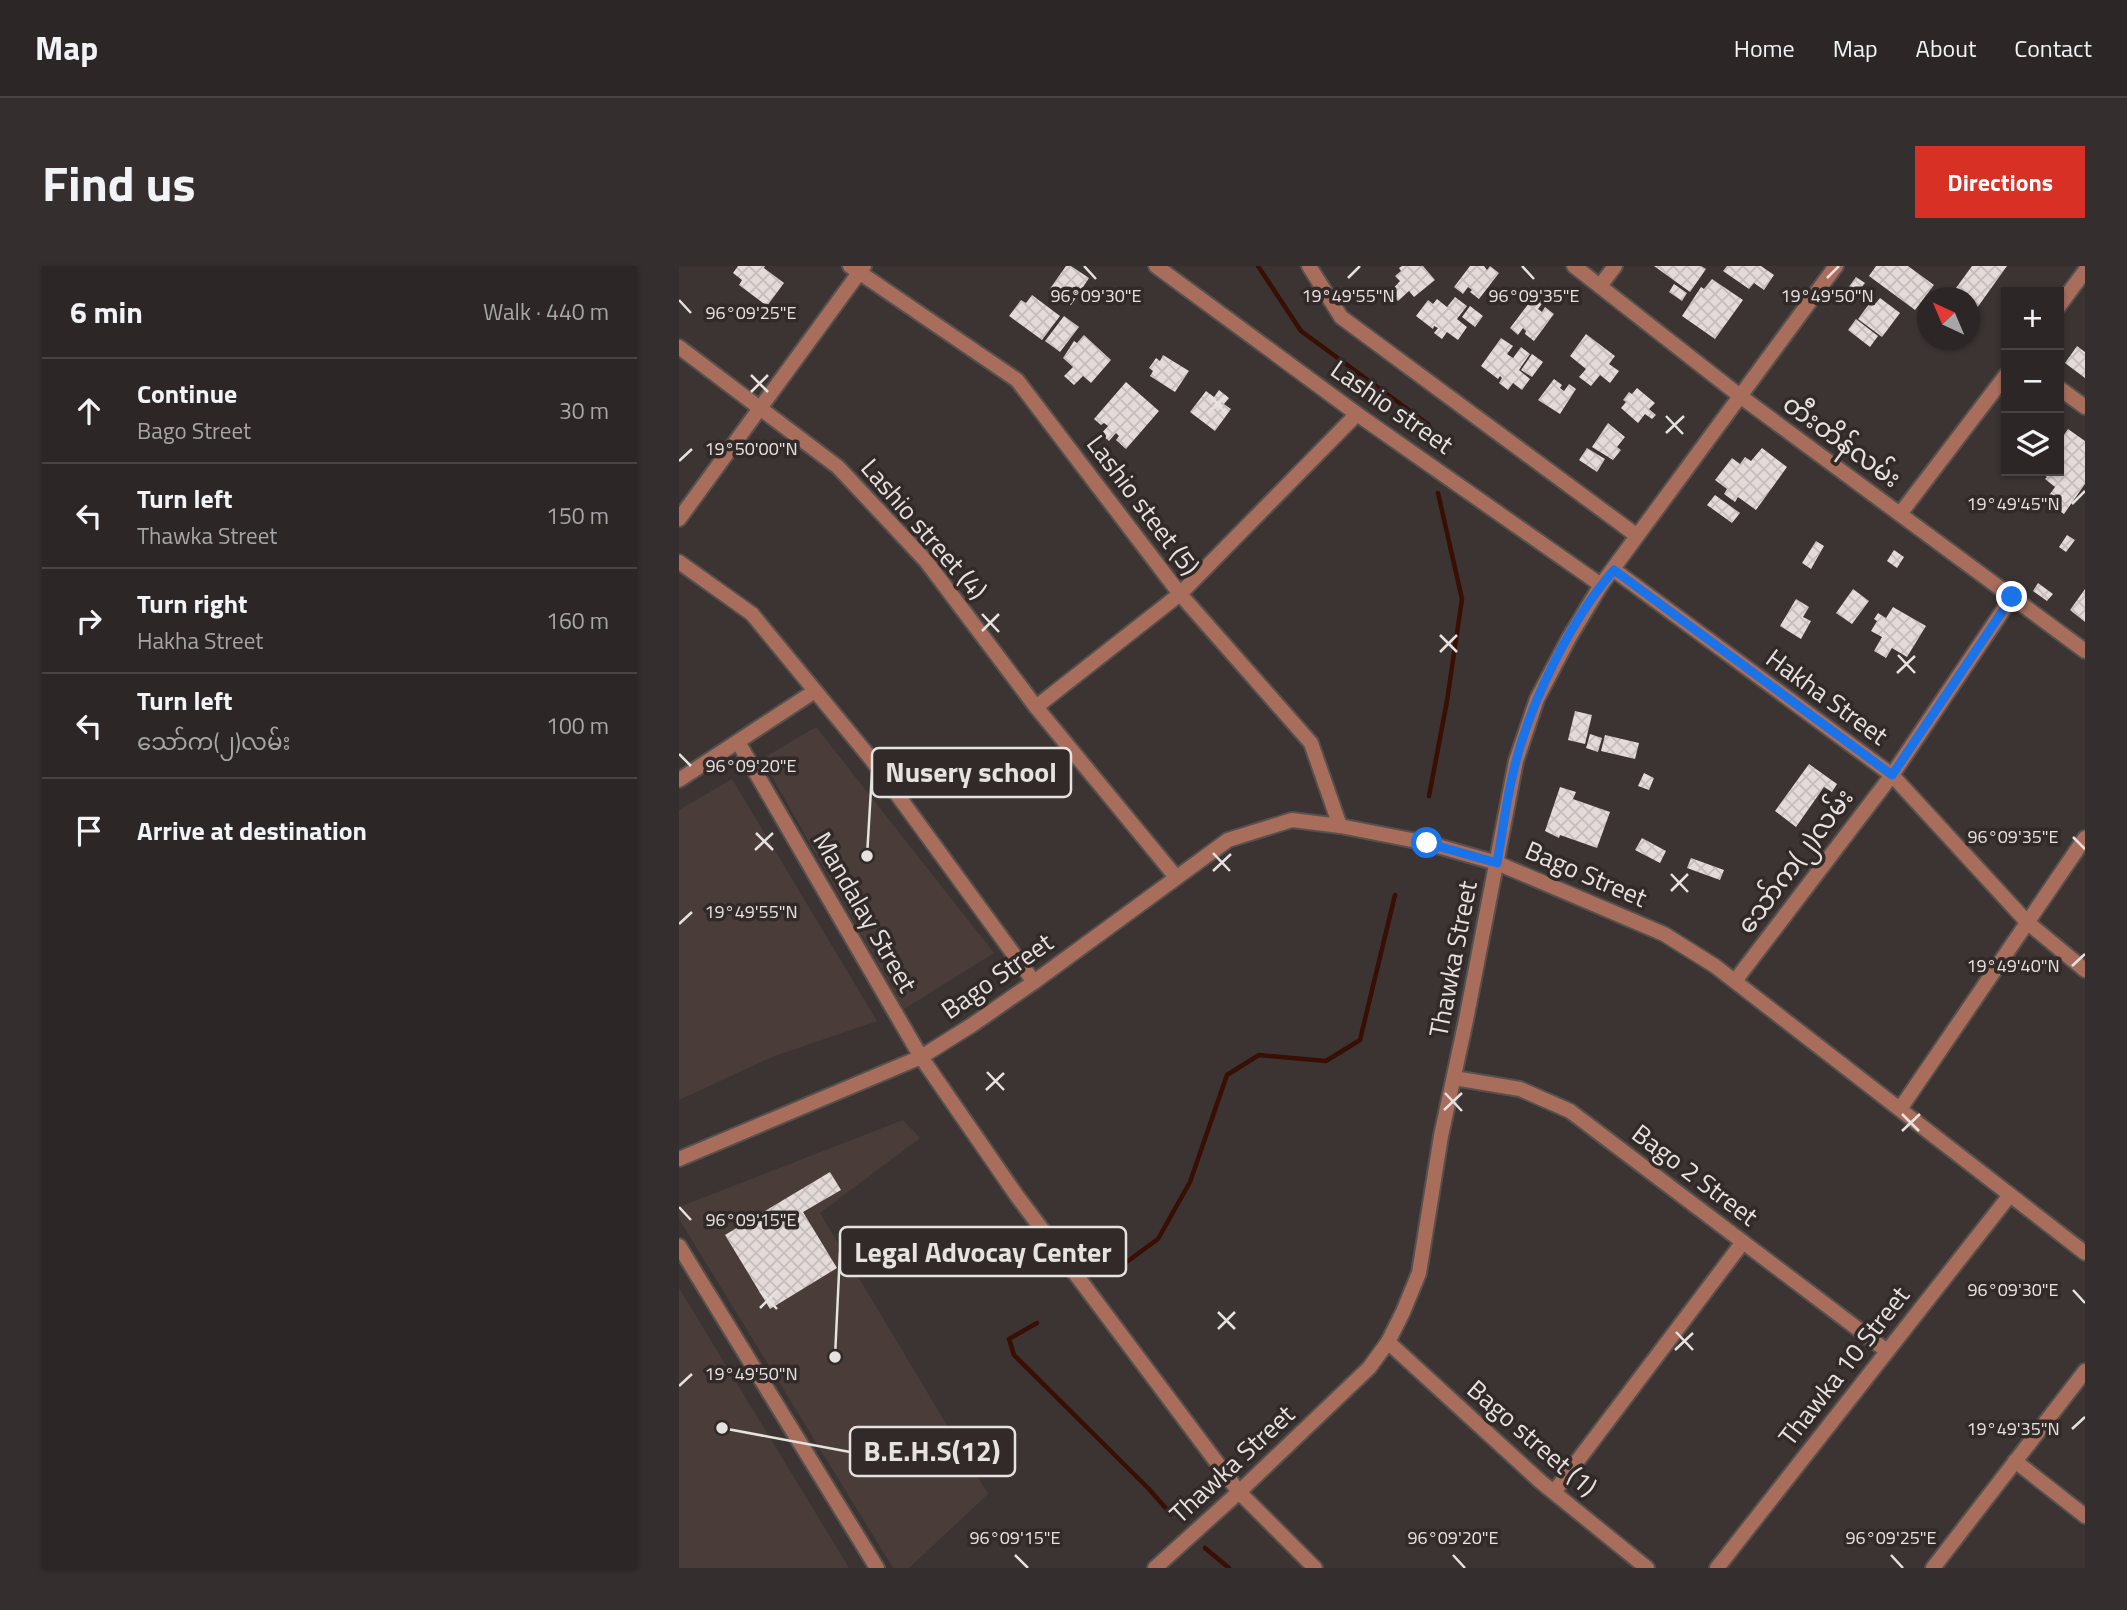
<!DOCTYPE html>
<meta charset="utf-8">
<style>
:root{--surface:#2c2726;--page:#342f2e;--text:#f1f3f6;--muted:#a6a5a7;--line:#484443;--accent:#d93025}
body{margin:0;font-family:"Titillium Web","Noto Sans Myanmar",sans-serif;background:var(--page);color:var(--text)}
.controls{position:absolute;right:21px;top:21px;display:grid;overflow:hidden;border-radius:0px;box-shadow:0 2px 5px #0004}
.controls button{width:63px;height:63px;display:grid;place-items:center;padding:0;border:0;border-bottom:2px solid var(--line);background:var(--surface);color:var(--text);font:35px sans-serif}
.compass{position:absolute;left:1238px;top:21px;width:63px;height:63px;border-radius:50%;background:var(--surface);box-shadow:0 2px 5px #0004;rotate:316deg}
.stop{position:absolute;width:21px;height:21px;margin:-16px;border:5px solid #1a73e8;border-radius:50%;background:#fff}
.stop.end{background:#1a73e8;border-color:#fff;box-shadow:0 2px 7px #0008}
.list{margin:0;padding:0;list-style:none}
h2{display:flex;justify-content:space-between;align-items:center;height:91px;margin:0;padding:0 28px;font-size:30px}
h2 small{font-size:23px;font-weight:400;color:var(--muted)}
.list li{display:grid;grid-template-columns:46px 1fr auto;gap:21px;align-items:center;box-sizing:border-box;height:105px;padding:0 28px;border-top:2px solid var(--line)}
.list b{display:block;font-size:26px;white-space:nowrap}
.list p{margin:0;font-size:23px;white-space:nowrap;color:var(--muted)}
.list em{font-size:23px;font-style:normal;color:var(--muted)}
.icon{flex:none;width:38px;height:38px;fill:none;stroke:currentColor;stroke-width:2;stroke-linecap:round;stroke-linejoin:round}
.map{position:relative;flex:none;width:1406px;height:1302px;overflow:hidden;border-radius:0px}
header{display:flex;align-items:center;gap:42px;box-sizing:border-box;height:98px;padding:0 35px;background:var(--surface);border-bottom:2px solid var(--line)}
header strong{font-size:33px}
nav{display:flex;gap:38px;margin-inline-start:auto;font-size:24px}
.intro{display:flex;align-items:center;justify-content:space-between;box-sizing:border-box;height:168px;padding:0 42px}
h1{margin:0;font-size:49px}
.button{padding:18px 32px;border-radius:0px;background:var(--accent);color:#fff;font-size:24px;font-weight:700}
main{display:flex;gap:42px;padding:0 42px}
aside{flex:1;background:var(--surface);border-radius:0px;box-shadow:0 2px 5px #0004}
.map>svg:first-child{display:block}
.built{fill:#4a3d39}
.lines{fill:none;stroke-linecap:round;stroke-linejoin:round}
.stream{stroke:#390e03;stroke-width:4.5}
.building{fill:url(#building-cross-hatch)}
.street-casing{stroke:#56504e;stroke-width:18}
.street{stroke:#a96d5c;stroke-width:14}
.route{stroke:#1a73e8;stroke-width:9}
.ticks{fill:none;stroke:#e6e2e0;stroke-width:2.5}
.labels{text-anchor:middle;stroke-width:7;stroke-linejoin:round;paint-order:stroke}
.street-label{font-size:26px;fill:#e6e2e0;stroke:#312a28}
.ticks-label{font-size:18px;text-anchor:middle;fill:#e6e2e0;stroke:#312a28;stroke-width:7;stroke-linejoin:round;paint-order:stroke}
.leader{fill:none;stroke:#e6e2e0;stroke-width:2.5}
.callout-dot{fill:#e6e2e0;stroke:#312a28;stroke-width:2.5}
.callout{fill:#312a28;stroke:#e6e2e0;stroke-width:2.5}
.callout-label{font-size:28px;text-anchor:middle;font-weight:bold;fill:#e6e2e0}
</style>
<header>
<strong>Map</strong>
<nav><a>Home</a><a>Map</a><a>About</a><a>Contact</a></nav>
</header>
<div class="intro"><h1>Find us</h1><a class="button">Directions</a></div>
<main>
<aside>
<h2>6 min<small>Walk · 440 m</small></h2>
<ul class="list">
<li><svg class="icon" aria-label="ahead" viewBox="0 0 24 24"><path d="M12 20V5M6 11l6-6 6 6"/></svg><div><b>Continue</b><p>Bago Street</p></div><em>30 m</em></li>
<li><svg class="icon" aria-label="left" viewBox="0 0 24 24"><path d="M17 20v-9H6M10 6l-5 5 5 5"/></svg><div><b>Turn left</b><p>Thawka Street</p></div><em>150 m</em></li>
<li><svg class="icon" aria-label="right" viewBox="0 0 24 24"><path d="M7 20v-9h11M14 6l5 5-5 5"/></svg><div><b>Turn right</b><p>Hakha Street</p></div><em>160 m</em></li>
<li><svg class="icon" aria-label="left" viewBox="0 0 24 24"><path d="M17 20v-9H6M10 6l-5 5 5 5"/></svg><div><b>Turn left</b><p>သော်က(၂)လမ်း</p></div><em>100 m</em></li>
<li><svg class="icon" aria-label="arrive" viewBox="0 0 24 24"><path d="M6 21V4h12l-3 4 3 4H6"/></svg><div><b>Arrive at destination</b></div></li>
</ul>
</aside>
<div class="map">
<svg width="1406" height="1302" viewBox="0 0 1406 1302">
<defs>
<pattern id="building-cross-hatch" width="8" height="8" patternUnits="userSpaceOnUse" patternTransform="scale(1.75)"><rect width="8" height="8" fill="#e4dbd9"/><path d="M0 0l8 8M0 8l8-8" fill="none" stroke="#c4bdbb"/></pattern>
</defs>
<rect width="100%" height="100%" fill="#3b3432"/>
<!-- built -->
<g class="built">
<path d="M137 461 315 687 225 743 83 493Z"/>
<path d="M53 513 198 755 93 791 0 834V544Z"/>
<path d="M224 854 241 872 141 947 309 1228 230 1302H214L0 953V941Z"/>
<path d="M0 1022 170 1302H0Z"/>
</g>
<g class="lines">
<!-- stream -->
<g class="stream">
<path d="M579 0 622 65 750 159 751 170"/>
<path d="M750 530 768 435 783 333 759 227"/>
<path d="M449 995 479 973 511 916 548 809 580 789 647 795 681 774 716 629"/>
<path d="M358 1057 330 1073 335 1089 469 1222 492 1248"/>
<path d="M526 1282 550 1302"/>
</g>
</g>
<!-- building -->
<g class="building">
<path d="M59 0H86L85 2 105 17 88 40 60 19 63 14 54 7Z"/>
<path d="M387 0H392L410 12 392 39 370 24Z"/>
<path d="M723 0H744L756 14 735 31 730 25 719 35 711 26 721 15 716 10 722 5 720 2Z"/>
<path d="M791 0H805L808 4 811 0 820 7 800 33 791 26 793 24 789 21 784 28 775 21Z"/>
<path d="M975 0H1022L1027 3 1011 26Z"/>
<path d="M1048 0H1082L1095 9 1085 24 1075 17 1070 23 1044 5Z"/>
<path d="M1197 0H1229L1255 19 1236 44 1190 10Z"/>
<path d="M1293 0H1328L1298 42 1290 37V32H1284L1286 28 1277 22Z"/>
<path d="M1177 11 1186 17 1172 35 1164 29Z"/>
<path d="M1033 13 1064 34 1036 73 1003 50 1022 21 1025 23Z"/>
<path d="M995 18 1008 27 1003 35 990 26Z"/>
<path d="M857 28 865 35 859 43 863 46 866 41 875 48 855 75 846 68 847 65 844 62 839 69 831 62Z"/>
<path d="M353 29 381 50 363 74 330 50 342 34 347 37Z"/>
<path d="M776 31 788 40 778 53 788 61 779 74 768 66 763 73 755 67 759 62 755 60 754 63 737 50 749 34 754 38 758 33 768 41Z"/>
<path d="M1201 32 1221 47 1203 71 1179 53 1193 34 1197 37Z"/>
<path d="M791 40 804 50 796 61 783 51Z"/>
<path d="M385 50 400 61 381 86 366 75Z"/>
<path d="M1177 53 1199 70 1191 81 1169 64Z"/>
<path d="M907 68 936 90 930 98 940 105 931 117 921 109 912 120 900 111 907 103 891 90Z"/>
<path d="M405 69 432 94 412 117 404 110 395 119 385 110 394 101 384 92 395 75 398 77Z"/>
<path d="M822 72 834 80 828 88 834 92 842 81 851 88 840 104 851 113 843 124 834 117 829 124 820 117 823 112 821 110 819 113 802 100Z"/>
<path d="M1398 80 1406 86V112L1386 97Z"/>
<path d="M853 88 864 96 853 111 842 104Z"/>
<path d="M484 89 510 105 496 126 471 110 474 105 470 102 477 92 481 95Z"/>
<path d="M875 113 883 119 881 122 885 125 890 118 897 123 881 148 859 134Z"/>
<path d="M447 116 480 145 447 183 437 174 440 170 437 167 430 175 422 168 429 160 425 157 422 159 415 153Z"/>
<path d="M958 122 976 137 970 143 977 149 973 153 966 148 959 157 942 142 947 136 944 134 950 126 953 128Z"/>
<path d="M540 124 550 132 545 138 552 143 536 165 511 146 527 125 535 131Z"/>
<path d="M929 157 946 171 938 181 942 184 934 194 913 181Z"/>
<path d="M1389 163 1406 175V218L1385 248 1366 235 1376 221 1366 213 1368 211 1360 205H1380V176Z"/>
<path d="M908 182 926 193 918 206 900 194Z"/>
<path d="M1083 182 1108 201 1077 244 1059 231 1056 236 1045 228 1048 223 1036 214 1053 192 1061 198 1066 191 1072 195Z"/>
<path d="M1036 229 1061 247 1053 257 1028 239Z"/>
<path d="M1388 269 1396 274 1387 286 1380 281Z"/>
<path d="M1137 275 1145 280 1132 303 1123 297Z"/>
<path d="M1215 284 1225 291 1218 302 1208 295Z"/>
<path d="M1359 317 1374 328 1368 335 1354 325Z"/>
<path d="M1174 323 1190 335 1173 358 1157 347Z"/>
<path d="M1406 323V356L1391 344Z"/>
<path d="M1117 333 1130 341 1124 351 1132 355 1122 373 1101 360Z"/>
<path d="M1214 341 1247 360 1228 391 1213 382 1207 392 1195 385 1203 371 1192 365 1198 355 1195 353 1199 347 1207 352Z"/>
<path d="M896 445 913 449 906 478 889 474Z"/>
<path d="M911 468 923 472 919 486 907 482Z"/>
<path d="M926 469 960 477 956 493 922 485Z"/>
<path d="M1130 498 1158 518 1153 526 1145 521 1117 561 1096 545Z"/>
<path d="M965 507 975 512 970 524 959 520Z"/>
<path d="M881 521 897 526 894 533 931 546 918 582 881 569 880 572 866 565Z"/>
<path d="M963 572 987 585 981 597 956 584Z"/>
<path d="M1012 592 1045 604 1041 614 1008 602Z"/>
<path d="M151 906 162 924 124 946 158 1002 91 1043 46 969Z"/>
</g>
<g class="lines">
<!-- street casing -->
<g class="street-casing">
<g id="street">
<path d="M171 0 338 114 501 328 632 477 661 560"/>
<path d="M477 0 678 148 922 319"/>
<path d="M630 0 662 51 957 269"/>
<path d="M895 0 1061 130 1406 385"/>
<path d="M921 20 936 0"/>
<path d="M1380 40 1406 5"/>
<path d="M0 81 159 201 247 295 357 441 497 611"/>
<path d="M1380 122 1406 141"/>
<path d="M1221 248 1327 109"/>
<path d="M0 253 185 0"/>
<path d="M0 296 73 348 193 494 355 716"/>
<path d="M935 304 1213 509 1348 656 1406 704"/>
<path d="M357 441 501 328 678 148"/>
<path d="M59 476 242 791 338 930 560 1226 636 1302"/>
<path d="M0 514 136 425"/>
<path d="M1056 715 1213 509 1333 331"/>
<path d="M775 812 841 823 891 845 1208 1085"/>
<path d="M1221 843 1406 572"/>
<path d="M0 893 242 791 293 759 355 716 549 574 613 554 661 560 748 577 818 597 985 668 1036 700 1406 987"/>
<path d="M0 980 198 1302"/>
<path d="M709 1076 862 1216 968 1302"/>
<path d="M1336 1195 1406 1250"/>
<path d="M875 1226 1064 976"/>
<path d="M476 1302 560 1226 690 1102 709 1076 724 1046 740 1007 762 870 787 754 837 495 858 433 890 372 922 319 1157 0"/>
<path d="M1038 1302 1331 929"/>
<path d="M1254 1302 1406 1105"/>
</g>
</g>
<!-- street -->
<use href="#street" class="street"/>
</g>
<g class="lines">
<!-- route -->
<path class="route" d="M748 577 818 597C824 563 828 528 837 495 853 433 893 352 935 304L1213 509 1333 331"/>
</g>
<!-- ticks -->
<path class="ticks" d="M405 0 417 13M843 0 855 13M669 12 681 0M1148 12 1160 0M0 34 12 47M72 109 89 126M72 126 89 109M530 129 547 147M529 147 547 130M987 150 1004 168M987 167 1005 150M0 195 13 183M1393 238 1406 225M303 348 320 366M303 365 320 348M761 369 778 386M761 386 778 369M1219 389 1236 407M1218 407 1236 390M0 488 12 500M77 567 94 584M1394 571 1406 583M76 584 94 567M534 587 551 605M534 605 552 588M992 608 1009 626M992 625 1009 608M0 658 13 646M1393 700 1406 688M308 806 325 824M307 824 325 807M766 827 783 845M765 844 783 827M1223 848 1240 865M1223 865 1241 848M0 941 12 954M1394 1024 1406 1037M81 1025 98 1043M81 1042 98 1025M539 1046 556 1063M539 1063 556 1046M997 1066 1014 1084M996 1084 1014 1067M0 1120 13 1108M1393 1163 1406 1151M336 1289 349 1302M774 1289 786 1302M1212 1289 1224 1302"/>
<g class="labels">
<!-- street labels -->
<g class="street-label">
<text transform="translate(713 141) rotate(35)" y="9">Lashio street</text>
<text transform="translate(1163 175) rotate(36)" y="9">တီးတိန်လမ်း</text>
<text transform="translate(464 239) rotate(53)" y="9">Lashio steet (5)</text>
<text transform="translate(245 263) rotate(49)" y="9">Lashio street (4)</text>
<text transform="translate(1148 431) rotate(36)" y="9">Hakha Street</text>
<text transform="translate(1116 595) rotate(-53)" y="9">သော်က(၂)လမ်း</text>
<text transform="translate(907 608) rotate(23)" y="9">Bago Street</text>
<text transform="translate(186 646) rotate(60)" y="9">Mandalay Street</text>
<text transform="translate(774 693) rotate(-79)" y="9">Thawka Street</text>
<text transform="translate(318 710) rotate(-35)" y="9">Bago Street</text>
<text transform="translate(1016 909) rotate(37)" y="9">Bago 2 Street</text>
<text transform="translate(1165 1100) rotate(-52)" y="9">Thawka 10 Street</text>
<text transform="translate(853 1172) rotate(41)" y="9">Bago street (1)</text>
<text transform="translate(553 1198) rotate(-43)" y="9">Thawka Street</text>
</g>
</g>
<g class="ticks-label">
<text x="669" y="36">19°49'55"N</text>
<text x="1148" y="36">19°49'50"N</text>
<text x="417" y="36">96°09'30"E</text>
<text x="855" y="36">96°09'35"E</text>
<text x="72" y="53">96°09'25"E</text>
<text x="72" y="189">19°50'00"N</text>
<text x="1334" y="244">19°49'45"N</text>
<text x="72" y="506">96°09'20"E</text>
<text x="1334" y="577">96°09'35"E</text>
<text x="72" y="652">19°49'55"N</text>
<text x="1334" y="706">19°49'40"N</text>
<text x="72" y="960">96°09'15"E</text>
<text x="1334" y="1030">96°09'30"E</text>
<text x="72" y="1114">19°49'50"N</text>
<text x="1334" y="1169">19°49'35"N</text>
<text x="336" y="1278">96°09'15"E</text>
<text x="774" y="1278">96°09'20"E</text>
<text x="1212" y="1278">96°09'25"E</text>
</g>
<!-- callouts -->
<path class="leader" d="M188 590L193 506M156 1091L161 986M43 1162L171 1186"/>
<g class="callout-dot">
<circle cx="188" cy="590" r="7"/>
<circle cx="156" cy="1091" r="7"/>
<circle cx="43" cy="1162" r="7"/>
</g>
<g class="callout">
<rect x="193" y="482" width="199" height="49" rx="7"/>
<rect x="161" y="961" width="286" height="49" rx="7"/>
<rect x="171" y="1161" width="165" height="49" rx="7"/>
</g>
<g class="callout-label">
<text x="292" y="516">Nusery school</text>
<text x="304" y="996">Legal Advocay Center</text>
<text x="253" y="1195">B.E.H.S(12)</text>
</g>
</svg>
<div class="controls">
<button>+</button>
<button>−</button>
<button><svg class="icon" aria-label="layers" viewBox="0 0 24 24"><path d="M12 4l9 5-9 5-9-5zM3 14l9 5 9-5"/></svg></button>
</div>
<svg class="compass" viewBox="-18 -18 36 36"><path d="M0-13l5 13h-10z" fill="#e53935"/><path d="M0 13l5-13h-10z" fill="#a6a5a7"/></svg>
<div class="stop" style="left:748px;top:577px"></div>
<div class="stop end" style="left:1333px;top:331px"></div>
</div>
</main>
